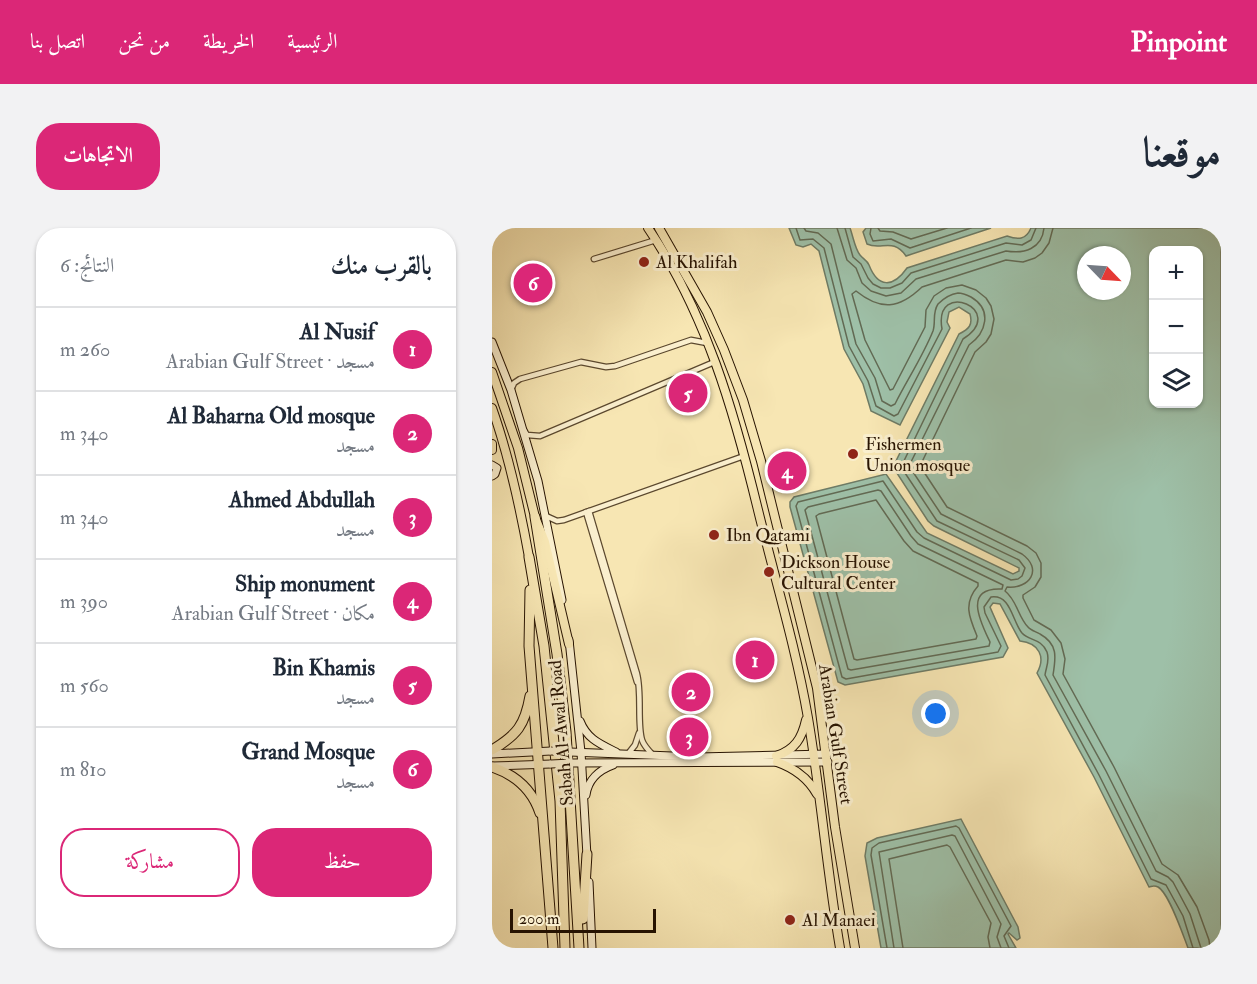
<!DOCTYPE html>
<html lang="ar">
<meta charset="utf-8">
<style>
:root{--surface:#fff;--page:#f2f2f3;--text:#1f2937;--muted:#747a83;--line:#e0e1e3;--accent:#db2777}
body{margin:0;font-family:"IM FELL Double Pica",Amiri,serif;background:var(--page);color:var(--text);direction:rtl}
.controls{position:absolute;right:18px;top:18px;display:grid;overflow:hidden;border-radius:12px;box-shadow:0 2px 4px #0004}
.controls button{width:54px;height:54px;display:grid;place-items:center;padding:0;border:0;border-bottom:2px solid var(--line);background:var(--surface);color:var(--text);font:30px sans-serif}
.compass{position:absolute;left:585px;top:18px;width:54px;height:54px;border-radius:50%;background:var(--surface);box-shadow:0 2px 4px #0004;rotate:115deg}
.scale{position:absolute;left:18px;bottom:15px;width:146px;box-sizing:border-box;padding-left:6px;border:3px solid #271301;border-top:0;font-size:16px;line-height:21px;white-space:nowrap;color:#271301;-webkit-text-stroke:4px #faefce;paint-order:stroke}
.you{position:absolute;left:444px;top:486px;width:21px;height:21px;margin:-15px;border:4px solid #fff;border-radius:50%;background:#1a73e8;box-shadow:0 0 0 9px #1a73e833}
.badge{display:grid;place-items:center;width:39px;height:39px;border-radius:50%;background:var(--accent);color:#fff;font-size:20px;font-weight:700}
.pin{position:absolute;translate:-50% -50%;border:3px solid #fff;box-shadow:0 2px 6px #0006}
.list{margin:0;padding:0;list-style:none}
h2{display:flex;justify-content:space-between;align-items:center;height:78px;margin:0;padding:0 24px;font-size:26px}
h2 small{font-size:20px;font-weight:400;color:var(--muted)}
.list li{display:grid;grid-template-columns:39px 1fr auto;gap:18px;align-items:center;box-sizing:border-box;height:84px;padding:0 24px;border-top:2px solid var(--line)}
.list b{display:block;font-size:22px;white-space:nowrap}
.list p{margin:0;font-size:20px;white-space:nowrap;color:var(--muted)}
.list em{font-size:20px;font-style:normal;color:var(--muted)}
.actions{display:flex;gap:12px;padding:18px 24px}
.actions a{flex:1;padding:14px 0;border:2px solid var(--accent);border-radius:24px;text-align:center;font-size:21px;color:var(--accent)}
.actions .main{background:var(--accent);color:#fff}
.icon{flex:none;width:33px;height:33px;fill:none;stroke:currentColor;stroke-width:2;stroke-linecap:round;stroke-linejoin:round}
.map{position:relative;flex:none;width:729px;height:720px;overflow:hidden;direction:ltr;border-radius:24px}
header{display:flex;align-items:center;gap:36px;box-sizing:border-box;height:84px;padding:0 30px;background:var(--accent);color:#fff}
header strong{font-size:28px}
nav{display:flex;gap:33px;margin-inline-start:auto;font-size:21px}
.intro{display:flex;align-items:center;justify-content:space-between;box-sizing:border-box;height:144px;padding:0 36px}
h1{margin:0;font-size:42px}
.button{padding:15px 27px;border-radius:24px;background:var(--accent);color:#fff;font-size:21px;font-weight:700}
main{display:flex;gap:36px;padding:0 36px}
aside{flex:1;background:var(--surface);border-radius:24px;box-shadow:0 2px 4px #0004}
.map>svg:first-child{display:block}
.water{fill:#9ec0a8;stroke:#6e7b65;stroke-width:1.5;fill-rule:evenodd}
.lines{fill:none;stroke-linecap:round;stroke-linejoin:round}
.shore{stroke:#626a54;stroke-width:1.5}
.street-casing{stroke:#5b482e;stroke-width:7}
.secondary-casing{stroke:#271301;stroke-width:9}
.primary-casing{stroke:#271301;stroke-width:10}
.highway-casing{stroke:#271301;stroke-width:11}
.street{stroke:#faefce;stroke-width:4.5}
.secondary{stroke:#faefce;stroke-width:7}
.primary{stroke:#f7e6b3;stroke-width:8}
.highway{stroke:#f7e6b3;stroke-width:9}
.secondary-bridge-casing{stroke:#271301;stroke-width:9;stroke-linecap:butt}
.secondary-bridge{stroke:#faefce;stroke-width:7}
.poi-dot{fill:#8f2418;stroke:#faefce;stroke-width:2}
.labels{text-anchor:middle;stroke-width:6;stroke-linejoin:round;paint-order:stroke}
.poi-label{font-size:18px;fill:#271301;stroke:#faefce;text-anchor:start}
.street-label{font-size:18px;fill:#271301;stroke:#faefce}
</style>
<header>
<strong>Pinpoint</strong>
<nav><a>الرئيسية</a><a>الخريطة</a><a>من نحن</a><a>اتصل بنا</a></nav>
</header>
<div class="intro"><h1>موقعنا</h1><a class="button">الاتجاهات</a></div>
<main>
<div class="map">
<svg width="729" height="720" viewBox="0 0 729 720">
<rect width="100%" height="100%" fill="#f7e6b3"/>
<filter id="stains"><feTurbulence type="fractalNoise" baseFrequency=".00333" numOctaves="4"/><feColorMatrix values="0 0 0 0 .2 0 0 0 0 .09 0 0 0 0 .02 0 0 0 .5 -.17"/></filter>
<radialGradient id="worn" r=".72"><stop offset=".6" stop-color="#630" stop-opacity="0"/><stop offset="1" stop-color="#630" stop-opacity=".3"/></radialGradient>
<!-- water -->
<g class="water">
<path d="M297 0H358C361 8 363 21 368 27 371 31 375 32 377 37 386 60 401 60 415 40L515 8C526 12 534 12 539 0H729V720H696C691 707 677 665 666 659 662 657 661 658 657 659L602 549 545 445C554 429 547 415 528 413L508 376 501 375 498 379 516 420 511 429 353 457 346 454 298 279V274L302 269 394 246 435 305 521 346 527 343V340L442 298 436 293 401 239 467 106C477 101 481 97 478 86L467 79 457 84 455 94 458 100 408 197 379 183 371 156 352 121 327 23 319 16 311 19 304 17ZM706 22V176H662V22ZM594 27H630V63H594Z"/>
<path d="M374 0H499L414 28C401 9 389 23 375 16L371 4Z"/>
<path d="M469 591 526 699 528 710 525 712 517 705 516 706 524 720H389L373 628 375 615 385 610Z"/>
</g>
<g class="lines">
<!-- shore -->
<g class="shore">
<path d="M304 0 308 12 321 11 332 20 357 118 376 153 384 178 402 188 406 186 450 101C441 50 517 82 471 111L409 239 445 293 527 332 533 340 530 348 526 351 519 352 432 310 425 304 391 253 306 274 304 278 350 449 354 451 506 424 509 418 493 385 492 379 499 369C519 366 520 393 530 405 537 413 549 410 555 424 558 433 554 439 553 447L607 547 659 651 674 657 691 688 701 720"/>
<path d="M312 0 314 3 326 5 339 16 364 116 383 150 390 173 399 178 403 176C415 152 431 128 441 103 444 94 440 85 446 76 451 71 459 66 466 65 471 65 475 67 479 69 501 82 494 105 477 117L417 238 449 286 530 326C551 341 538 361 515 359L513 363C525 372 526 389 536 399 538 402 545 404 548 406 566 416 564 429 561 447L614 543 664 643 676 649 681 654 698 686 709 720"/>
<path d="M345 0 355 32 364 40 370 55 379 63 394 68 409 65 424 51 514 23C532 26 550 21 552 0"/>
<path d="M353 0 361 29 369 36 376 50 381 56 389 60H398L410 55 419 45 514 15 530 17 539 12 544 0"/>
<path d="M379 0 378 6 381 13 399 11 418 20 479 0"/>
<path d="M386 0 388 3 401 4 419 11 455 0"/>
<path d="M561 0 557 15 550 25 543 30 531 34 514 32 430 59C407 81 389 83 364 63L360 66 373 112 398 162 401 161 433 99 434 82 442 68 454 60 470 57 484 62 494 70 499 78 502 91 499 106 494 114 483 124 428 238 455 279 535 318 544 325 549 335V349L543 359 531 367V370L542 392 559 402 569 415 573 431 571 446 622 539 670 636 686 647 705 679 717 712 718 720"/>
<path d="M386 262 389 263 419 308 426 316 511 357 510 361C470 359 489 395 498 414L497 418 359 442 356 441 313 282 316 279Z"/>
<path d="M384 272 412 313 421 323 486 355V358C471 375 477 389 485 408L484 411 365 432 362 431 324 288 327 286Z"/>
<path d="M395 720 379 627 380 620 387 615 464 598 467 600 519 698 512 708 517 720"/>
<path d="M402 720 387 624 460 607 463 608 509 696 505 709 509 720"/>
<path d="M411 720 397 631 455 617 458 619 499 695 496 709 498 720"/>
</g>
<!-- street casing -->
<g class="street-casing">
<g id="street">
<path d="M102 31 164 12"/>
<path d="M19 162 22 155 28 151 89 134 114 139 123 138 199 112 215 115"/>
<path d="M32 202 35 207 48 208 220 135 223 131"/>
<path d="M97 283 145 446C150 466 145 496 150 512 152 518 157 523 161 527"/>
<path d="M94 284 145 454"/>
<path d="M54 288 65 293 72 292 252 228"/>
<path d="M136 526 143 517 147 505"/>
</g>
</g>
<!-- secondary casing -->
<g class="secondary-casing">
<g id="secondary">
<path d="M0 114 19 162 46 253 70 372"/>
<path d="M0 237 5 240 3 246 0 248"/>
<path d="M77 412 89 524 95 628"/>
<path d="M88 493C95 511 108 516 124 524"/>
<path d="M78 524 206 529 335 526"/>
<path d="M0 526 59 523"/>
<path d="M79 535 336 534"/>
<path d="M0 538 59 536"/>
<path d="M94 567C96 552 107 542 121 537"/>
<path d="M97 654 100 720"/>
</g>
</g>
<!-- primary casing -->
<g class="primary-casing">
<g id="primary">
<path d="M156 0C214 85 242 183 266 282 283 351 304 420 316 490 329 567 335 644 348 720"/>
<path d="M167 0 215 84 232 122 251 172 269 233 325 460 343 599 363 720"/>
<path d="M0 144 26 220 43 289 53 314 77 416"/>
<path d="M0 180C17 228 28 279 37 329"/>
<path d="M0 216V222"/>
<path d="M284 528C303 522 310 510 314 492"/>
<path d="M285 534C302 540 316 550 325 566"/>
</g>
</g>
<!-- highway casing -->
<g class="highway-casing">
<g id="highway">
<path d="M43 289 65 426 74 504 87 720"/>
<path d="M37 329 52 418 68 573 73 720"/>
<path d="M38 362 37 418 61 720"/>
<path d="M0 522C25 507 33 497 38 468"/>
<path d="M0 539C24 547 40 561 48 585"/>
<path d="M91 691 95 626"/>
</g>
</g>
<!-- street -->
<use href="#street" class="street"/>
<!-- secondary -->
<use href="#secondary" class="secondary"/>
<!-- primary -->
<use href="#primary" class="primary"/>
<!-- highway -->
<use href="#highway" class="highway"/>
<!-- secondary-bridge casing -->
<g class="secondary-bridge-casing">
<g id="secondary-bridge">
<path d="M59 523 78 524"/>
<path d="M59 536 79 535"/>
</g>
</g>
<!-- secondary-bridge -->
<use href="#secondary-bridge" class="secondary-bridge"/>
</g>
<!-- markers -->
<g class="poi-dot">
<circle cx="152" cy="34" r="6"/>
<circle cx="361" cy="226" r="6"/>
<circle cx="222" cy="307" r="6"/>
<circle cx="277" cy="344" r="6"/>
<circle cx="298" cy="692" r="6"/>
</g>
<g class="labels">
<!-- poi labels -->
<g class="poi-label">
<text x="164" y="40">Al Khalifah</text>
<text x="373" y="222">Fishermen<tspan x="373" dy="21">Union mosque</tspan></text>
<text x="234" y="313">Ibn Qatami</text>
<text x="289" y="340">Dickson House<tspan x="289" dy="21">Cultural Center</tspan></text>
<text x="310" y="698">Al Manaei</text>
</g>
<!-- street labels -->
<g class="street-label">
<text transform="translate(69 505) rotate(-95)" y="6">Sabah Al-Awal Road</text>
<text transform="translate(344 506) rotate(81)" y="6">Arabian Gulf Street</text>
</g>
</g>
<rect width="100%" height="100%" filter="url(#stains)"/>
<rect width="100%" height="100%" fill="url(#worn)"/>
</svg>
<div class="controls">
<button>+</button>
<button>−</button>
<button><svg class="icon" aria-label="layers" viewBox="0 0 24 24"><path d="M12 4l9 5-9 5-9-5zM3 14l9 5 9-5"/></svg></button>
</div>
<svg class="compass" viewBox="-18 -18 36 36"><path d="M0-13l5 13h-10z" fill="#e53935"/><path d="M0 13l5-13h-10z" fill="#747a83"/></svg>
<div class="scale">200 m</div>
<div class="you"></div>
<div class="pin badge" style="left:263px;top:432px">1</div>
<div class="pin badge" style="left:199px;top:464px">2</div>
<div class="pin badge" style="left:197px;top:509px">3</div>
<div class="pin badge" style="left:295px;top:243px">4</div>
<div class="pin badge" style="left:196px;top:165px">5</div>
<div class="pin badge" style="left:41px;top:55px">6</div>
</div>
<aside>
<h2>بالقرب منك<small>النتائج: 6</small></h2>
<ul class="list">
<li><span class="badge">1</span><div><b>Al Nusif</b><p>مسجد · Arabian Gulf Street</p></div><em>260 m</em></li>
<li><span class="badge">2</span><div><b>Al Baharna Old mosque</b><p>مسجد</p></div><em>340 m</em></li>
<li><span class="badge">3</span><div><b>Ahmed Abdullah</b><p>مسجد</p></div><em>340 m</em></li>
<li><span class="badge">4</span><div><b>Ship monument</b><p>مكان · Arabian Gulf Street</p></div><em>390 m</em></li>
<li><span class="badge">5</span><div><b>Bin Khamis</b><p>مسجد</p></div><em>560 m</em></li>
<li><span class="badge">6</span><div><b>Grand Mosque</b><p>مسجد</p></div><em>810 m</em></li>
</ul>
<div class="actions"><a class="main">حفظ</a><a>مشاركة</a></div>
</aside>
</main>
